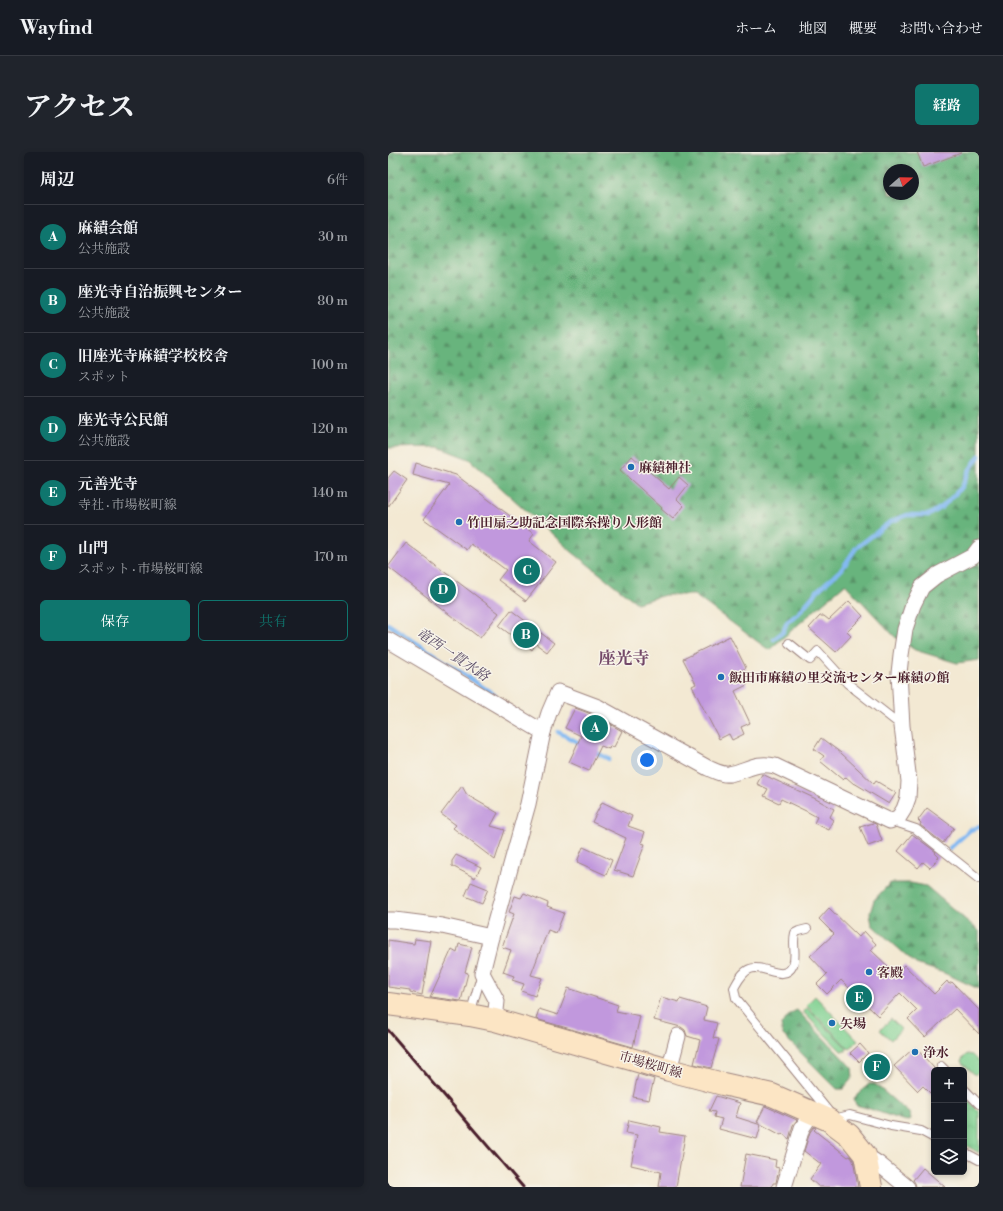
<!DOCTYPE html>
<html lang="ja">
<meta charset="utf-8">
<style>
:root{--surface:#171b24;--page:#20242c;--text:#f1f3f6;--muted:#9ea1a6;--line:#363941;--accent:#0f766e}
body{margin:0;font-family:"Libre Bodoni","Noto Serif JP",serif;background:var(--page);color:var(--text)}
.controls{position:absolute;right:12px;bottom:12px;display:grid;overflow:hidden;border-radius:6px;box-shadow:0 2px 6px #0003}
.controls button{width:36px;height:36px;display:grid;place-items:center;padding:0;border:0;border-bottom:1px solid var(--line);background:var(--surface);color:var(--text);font:20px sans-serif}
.compass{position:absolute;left:495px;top:12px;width:36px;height:36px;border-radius:50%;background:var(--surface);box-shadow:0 2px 6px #0003;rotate:70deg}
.you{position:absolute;left:259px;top:608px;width:14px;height:14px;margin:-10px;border:3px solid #fff;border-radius:50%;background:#1a73e8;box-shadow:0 0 0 6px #1a73e833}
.badge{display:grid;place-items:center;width:26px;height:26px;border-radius:50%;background:var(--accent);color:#fff;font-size:13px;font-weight:700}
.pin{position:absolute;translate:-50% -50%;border:2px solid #fff;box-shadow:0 1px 4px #0006}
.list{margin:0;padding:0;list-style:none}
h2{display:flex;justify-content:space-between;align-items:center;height:52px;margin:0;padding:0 16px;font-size:17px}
h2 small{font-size:13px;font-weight:400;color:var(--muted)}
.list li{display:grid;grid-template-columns:26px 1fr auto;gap:12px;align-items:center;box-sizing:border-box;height:64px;padding:0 16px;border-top:1px solid var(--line)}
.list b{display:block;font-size:15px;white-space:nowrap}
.list p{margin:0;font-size:13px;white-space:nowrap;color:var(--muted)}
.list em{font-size:13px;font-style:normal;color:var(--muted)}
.actions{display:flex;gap:8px;padding:12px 16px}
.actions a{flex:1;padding:9px 0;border:1px solid var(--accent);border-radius:6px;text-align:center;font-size:14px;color:var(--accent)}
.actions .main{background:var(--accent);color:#fff}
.icon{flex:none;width:22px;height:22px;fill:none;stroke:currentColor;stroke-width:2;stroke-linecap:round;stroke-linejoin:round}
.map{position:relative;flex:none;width:591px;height:1035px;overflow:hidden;border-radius:6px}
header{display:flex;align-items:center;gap:24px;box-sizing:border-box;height:56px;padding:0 20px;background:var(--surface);border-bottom:1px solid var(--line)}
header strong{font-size:19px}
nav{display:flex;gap:22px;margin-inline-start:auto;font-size:14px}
.intro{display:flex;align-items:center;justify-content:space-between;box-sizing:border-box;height:96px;padding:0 24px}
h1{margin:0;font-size:28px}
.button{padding:10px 18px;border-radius:6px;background:var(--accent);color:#fff;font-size:14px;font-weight:700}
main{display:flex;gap:24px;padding:0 24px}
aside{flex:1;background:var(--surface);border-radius:6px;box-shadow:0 2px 6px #0003}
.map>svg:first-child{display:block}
.forest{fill:url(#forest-firs);stroke:#596a54;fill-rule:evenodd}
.park{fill:url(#park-crowns);stroke:#66785f}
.garden{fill:#81d293;stroke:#66785f}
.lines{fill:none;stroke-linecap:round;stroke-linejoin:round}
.stream{stroke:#83b9f2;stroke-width:4.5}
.building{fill:#c198dd}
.service-casing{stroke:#9e847f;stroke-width:10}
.minor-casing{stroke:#9e847f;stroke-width:17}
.secondary-casing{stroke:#9e847f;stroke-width:24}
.service{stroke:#fff;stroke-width:8}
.minor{stroke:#fff;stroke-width:15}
.secondary{stroke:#fce5c4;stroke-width:22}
.rail{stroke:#4a1f2b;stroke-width:3}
.poi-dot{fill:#1f6fb2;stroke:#f7f3e8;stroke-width:1.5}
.labels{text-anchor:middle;stroke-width:3;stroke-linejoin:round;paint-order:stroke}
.poi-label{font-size:13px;font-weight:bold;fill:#4a1f2b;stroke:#f7f3e8;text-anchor:start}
.street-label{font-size:13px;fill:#4a1f2b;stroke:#f7f3e8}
.water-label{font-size:14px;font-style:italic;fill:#5b4d67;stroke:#f7f3e8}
.district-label{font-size:17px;font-weight:bold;fill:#744969;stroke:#f7f3e8}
</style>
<header>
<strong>Wayfind</strong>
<nav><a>ホーム</a><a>地図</a><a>概要</a><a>お問い合わせ</a></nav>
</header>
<div class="intro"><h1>アクセス</h1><a class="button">経路</a></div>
<main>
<aside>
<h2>周辺<small>6件</small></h2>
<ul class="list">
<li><span class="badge">A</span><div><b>麻績会館</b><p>公共施設</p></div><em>30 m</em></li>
<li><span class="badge">B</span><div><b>座光寺自治振興センター</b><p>公共施設</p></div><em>80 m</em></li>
<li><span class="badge">C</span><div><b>旧座光寺麻績学校校舎</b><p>スポット</p></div><em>100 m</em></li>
<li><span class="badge">D</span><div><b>座光寺公民館</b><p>公共施設</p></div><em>120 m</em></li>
<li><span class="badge">E</span><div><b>元善光寺</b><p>寺社 · 市場桜町線</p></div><em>140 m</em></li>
<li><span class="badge">F</span><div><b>山門</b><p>スポット · 市場桜町線</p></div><em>170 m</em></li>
</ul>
<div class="actions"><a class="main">保存</a><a>共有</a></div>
</aside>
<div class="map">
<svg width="591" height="1035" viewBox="0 0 591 1035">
<defs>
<pattern id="forest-firs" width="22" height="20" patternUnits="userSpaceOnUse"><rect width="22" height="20" fill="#68b47d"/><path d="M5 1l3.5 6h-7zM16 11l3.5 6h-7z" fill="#589267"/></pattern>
<pattern id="park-crowns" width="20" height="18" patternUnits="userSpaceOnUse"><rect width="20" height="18" fill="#81d293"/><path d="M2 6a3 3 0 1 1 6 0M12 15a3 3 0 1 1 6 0" fill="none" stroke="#71b47f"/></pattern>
</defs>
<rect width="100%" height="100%" fill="#f7f3e8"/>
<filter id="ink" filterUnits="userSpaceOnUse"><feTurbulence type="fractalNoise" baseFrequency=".025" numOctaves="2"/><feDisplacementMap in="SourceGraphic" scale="8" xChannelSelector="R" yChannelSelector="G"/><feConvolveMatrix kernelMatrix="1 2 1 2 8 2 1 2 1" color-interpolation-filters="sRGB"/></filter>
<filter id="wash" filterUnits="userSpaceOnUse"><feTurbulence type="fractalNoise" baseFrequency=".012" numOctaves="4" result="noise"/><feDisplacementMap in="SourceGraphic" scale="16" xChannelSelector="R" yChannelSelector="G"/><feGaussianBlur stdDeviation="0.9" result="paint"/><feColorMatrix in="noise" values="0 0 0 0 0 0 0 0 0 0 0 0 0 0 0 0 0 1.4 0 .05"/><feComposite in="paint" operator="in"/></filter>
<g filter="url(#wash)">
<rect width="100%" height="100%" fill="#f3e9d3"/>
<!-- forest -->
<g class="forest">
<path d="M0 0H591V508L569 511 527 498 507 485 457 432 381 498 306 443H277L249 451 184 400 81 307 50 295 0 296ZM501 18H525V42H501Z"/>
<path d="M502 731H523L538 734 591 779V837L556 821 528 812 484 773 482 761 486 748Z"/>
<path d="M409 858 464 916 465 925 455 937H449L395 883 393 873 403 861Z"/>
<path d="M481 932H487L522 962 523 967 520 969 514 968 479 956 468 953 466 946Z"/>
</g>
<!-- park -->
<path class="park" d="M576 944 591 959V1001L576 992Z"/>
<!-- garden -->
<g class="garden">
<path d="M427 844 470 889 461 897 418 853Z"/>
<path d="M419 856 459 896 458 899H453L416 861V859Z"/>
<path d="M503 867 513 877 503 888 492 878Z"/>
<path d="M579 902 584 903 591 910V919L587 923 573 910 575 906Z"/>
</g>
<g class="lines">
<!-- stream -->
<g class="stream">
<path d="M0 472 107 543"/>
<path d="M386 487 395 480 399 470 410 462 430 438 454 417 468 396 502 370 519 363H541L554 355 574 335 581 319 591 304"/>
<path d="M170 580 195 593"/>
<path d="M205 599 221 607"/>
<path d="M562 696 582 678 591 675"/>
</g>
</g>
<g id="blocks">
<!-- building -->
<g class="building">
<path d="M529 0H572L573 1 535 15Z"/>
<path d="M244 304 281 337 291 325 300 333 289 347 296 354 285 367 273 357 274 356 232 318Z"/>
<path d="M28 311 68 323 146 382 141 389 168 410 138 449 110 428 118 418 83 392 79 398 36 367 61 333 25 323Z"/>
<path d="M6 319 19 328 0 355V326Z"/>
<path d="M18 391 111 461 92 486 0 415Z"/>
<path d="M461 449 475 464 459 480 463 484 448 500 421 476 432 464H436L441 468Z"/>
<path d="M123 458 166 491 159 500 148 492 144 498 135 491V492L111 474Z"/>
<path d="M342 484 358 516 352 519 359 533 347 539 362 571 353 575 356 582 344 588 341 582 331 587 304 534 308 532 295 507Z"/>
<path d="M187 556 206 563 234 579 226 595 222 594 221 597 213 594 201 619 181 610 193 584 177 576Z"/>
<path d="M433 586 453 601 486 632 488 629 508 641 501 652 466 631V632L458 625 455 628 432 609 436 604 426 597Z"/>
<path d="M374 622 426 646 446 657 442 665 446 668 441 678 426 671 429 665 418 659 393 647 391 651 376 644 380 637 369 632Z"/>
<path d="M74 634 79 643 110 661 103 674 117 678 107 708 65 676 68 673 53 662Z"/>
<path d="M214 650 244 664 240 674 257 680 253 691 257 692 245 724 226 718 238 686 204 670Z"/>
<path d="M539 656 566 676 555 691 532 673 533 671 530 668Z"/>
<path d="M485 671 488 672 494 689 480 694 472 675Z"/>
<path d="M524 682 548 700 547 701 551 705 542 716 535 710 530 716 510 699Z"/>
<path d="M195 695 224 708 218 723 189 710Z"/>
<path d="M68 703 93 715 87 726 64 714V709Z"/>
<path d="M83 730 100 737 94 751 77 744Z"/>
<path d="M136 741 160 751 159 755 176 761 168 781 160 778 143 823 154 826 147 844 133 839 136 832 124 828 126 824 115 820 123 798 114 795 126 762 121 760 127 744 133 746Z"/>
<path d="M441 756 471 785 476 779 488 792 483 798 508 822 516 813 546 842 559 829 561 832 564 830 591 858V882L567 857 537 885 520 867 529 858 512 841 490 864 453 828 439 842 429 832 439 822 422 804 446 782 431 767Z"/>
<path d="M27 787 43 789 34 843 22 840V838L0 835V788L26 792Z"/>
<path d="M71 792 84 795 77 820 80 821 73 849 42 845 64 797 69 800Z"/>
<path d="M180 836 230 853 228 859 252 864 245 895 148 867 151 857 170 863Z"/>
<path d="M273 845 291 850 292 847 319 855 316 868 329 871 325 886 331 887 323 916 306 912 312 888 299 884 297 878 293 875 266 868Z"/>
<path d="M472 892 480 901 471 910 462 901Z"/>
<path d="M527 895 546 916V945L535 934 530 939 506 914Z"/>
<path d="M250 922 266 927 261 948 245 945Z"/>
<path d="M328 944 352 951 348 965 373 973 369 987 331 977 334 967 326 965 327 960 321 959Z"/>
<path d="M377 954 409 968 405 973 401 987 394 981 393 983 369 970Z"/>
<path d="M241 968 273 975 272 980 297 984 288 1035H271L273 1020 243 1013 249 983 238 981Z"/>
<path d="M426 975 428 976 426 978 460 1005 462 1004 465 1008 470 1035H431L422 1027 433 1012 416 999 422 980Z"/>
<path d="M358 1002 388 1008 387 1015 391 1016 388 1031H385L384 1035H352Z"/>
<path d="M535 1016 557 1035H528L527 1031 525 1028Z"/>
</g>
</g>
</g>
<g filter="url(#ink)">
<use href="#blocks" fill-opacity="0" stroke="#9e847f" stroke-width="1"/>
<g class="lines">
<!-- service casing -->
<g class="service-casing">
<g id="service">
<path d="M401 491 422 508 430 499 459 531 514 574"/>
<path d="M504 669 528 677 591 727"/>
<path d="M419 777 411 779 407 781C404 792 409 803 405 813 396 832 375 811 362 817 354 820 350 829 346 836L348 846 441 960V968L462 963 503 974 533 979 546 986"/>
<path d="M82 862 94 821"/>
<path d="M553 914 557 918"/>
<path d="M576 937 591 952"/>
<path d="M576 1000 591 1008"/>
</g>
</g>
<!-- minor casing -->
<g class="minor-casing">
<g id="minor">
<path d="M0 488 155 580"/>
<path d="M0 768H7L54 774 103 785"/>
<path d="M107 868 109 849 94 821 103 785 140 652 155 580 161 561 170 540 210 555 320 616C327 619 334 623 341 622 359 619 368 609 387 614L502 669 511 665 516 657 520 646 521 629 514 574 511 521 513 503 517 477 525 453 534 435 549 423 585 404 591 396"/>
<path d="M281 918 290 884"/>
<path d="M477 1003 491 1012 519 1035"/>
<path d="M396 1035 414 976 424 961"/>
</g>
</g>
<!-- secondary casing -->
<g class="secondary-casing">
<path id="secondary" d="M0 852 82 863 107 868 281 918 335 932 384 943 441 968 461 983 477 1003 483 1035"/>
</g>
<!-- service -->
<use href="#service" class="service"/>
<!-- minor -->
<use href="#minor" class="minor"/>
<!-- secondary -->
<use href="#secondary" class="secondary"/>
<!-- rail -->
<path class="rail" d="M0 878 135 1035"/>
</g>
</g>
<!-- markers -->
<g class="poi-dot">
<circle cx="243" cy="315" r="4"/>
<circle cx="71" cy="370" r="4"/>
<circle cx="333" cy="525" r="4"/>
<circle cx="481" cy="820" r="4"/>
<circle cx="444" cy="871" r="4"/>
<circle cx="527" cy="900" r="4"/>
</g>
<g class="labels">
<!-- poi labels -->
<g class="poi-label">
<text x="251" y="320">麻績神社</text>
<text x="79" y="375">竹田扇之助記念国際糸操り人形館</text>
<text x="341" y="530">飯田市麻績の里交流センター麻績の館</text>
<text x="489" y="825">客殿</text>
<text x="452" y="876">矢場</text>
<text x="535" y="905">浄水</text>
</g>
<!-- street labels -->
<g class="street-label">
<text transform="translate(263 912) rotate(16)" y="5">市場桜町線</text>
</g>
<!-- water labels -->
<g class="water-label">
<text transform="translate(65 502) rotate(34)" y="5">竜西一貫水路</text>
</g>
<!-- district labels -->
<g class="district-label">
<text x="236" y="512">座光寺</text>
</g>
</g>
</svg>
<div class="controls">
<button>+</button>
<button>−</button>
<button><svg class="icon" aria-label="layers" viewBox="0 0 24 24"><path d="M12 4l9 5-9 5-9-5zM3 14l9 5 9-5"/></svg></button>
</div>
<svg class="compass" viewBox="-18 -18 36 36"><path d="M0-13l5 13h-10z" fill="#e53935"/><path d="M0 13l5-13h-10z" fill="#9ea1a6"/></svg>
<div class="you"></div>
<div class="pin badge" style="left:207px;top:576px">A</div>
<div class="pin badge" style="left:138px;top:483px">B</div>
<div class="pin badge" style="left:139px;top:419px">C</div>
<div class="pin badge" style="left:55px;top:438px">D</div>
<div class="pin badge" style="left:471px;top:846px">E</div>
<div class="pin badge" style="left:489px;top:915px">F</div>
</div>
</main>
